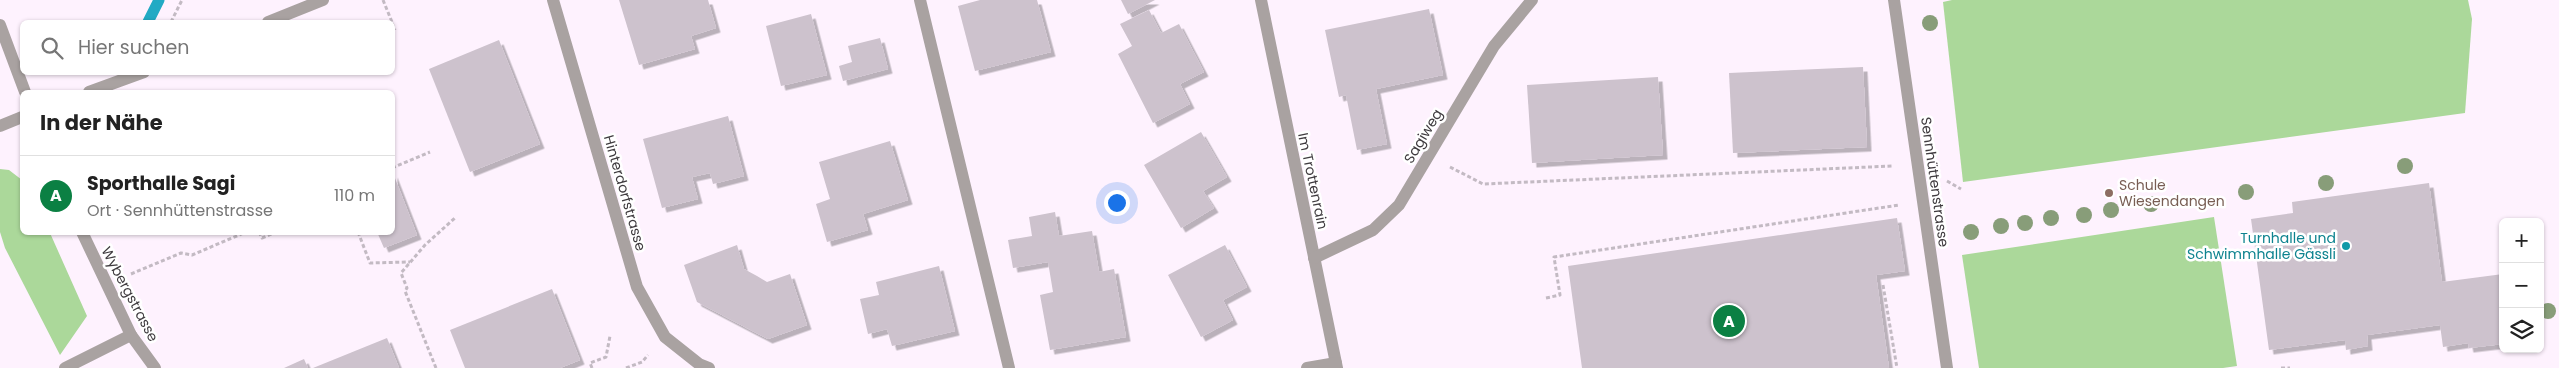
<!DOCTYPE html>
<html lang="de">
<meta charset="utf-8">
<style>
:root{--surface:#fff;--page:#f6f6f6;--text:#222;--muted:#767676;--line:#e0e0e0;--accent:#0b8043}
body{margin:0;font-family:Poppins,sans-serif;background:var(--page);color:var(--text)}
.controls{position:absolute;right:15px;bottom:15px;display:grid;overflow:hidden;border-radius:8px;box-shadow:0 1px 4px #0004}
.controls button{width:45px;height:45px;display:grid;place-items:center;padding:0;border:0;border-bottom:1px solid var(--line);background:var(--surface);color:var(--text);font:25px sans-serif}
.you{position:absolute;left:1116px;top:202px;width:18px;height:18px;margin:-12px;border:4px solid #fff;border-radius:50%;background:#1a73e8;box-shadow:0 0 0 8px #1a73e833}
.badge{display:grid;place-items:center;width:32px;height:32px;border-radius:50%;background:var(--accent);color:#fff;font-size:16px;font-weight:700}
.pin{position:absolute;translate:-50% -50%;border:2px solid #fff;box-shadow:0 1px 5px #0006}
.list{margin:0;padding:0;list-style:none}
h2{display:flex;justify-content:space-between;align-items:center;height:65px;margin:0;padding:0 20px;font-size:21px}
h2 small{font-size:16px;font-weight:400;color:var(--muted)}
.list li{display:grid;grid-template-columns:32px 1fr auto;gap:15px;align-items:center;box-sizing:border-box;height:80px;padding:0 20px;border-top:1px solid var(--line)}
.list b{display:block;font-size:19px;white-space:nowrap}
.list p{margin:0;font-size:16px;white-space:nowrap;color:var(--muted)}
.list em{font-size:16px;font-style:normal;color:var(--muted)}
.icon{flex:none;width:28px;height:28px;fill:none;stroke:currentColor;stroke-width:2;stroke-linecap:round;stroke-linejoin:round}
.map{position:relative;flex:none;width:2559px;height:368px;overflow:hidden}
.search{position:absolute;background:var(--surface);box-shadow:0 1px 4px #0004;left:20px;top:20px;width:375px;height:55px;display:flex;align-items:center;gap:12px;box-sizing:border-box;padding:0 18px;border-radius:8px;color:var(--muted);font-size:19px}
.panel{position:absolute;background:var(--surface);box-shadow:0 1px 4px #0004;left:20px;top:90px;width:375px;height:145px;border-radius:8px}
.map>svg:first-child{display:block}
.green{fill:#abd89a}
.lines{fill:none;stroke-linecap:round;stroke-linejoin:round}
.stream{stroke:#22aac4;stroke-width:11}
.building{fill:#cdc2cd;filter:url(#shadow)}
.path{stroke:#c3bac3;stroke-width:3;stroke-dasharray:4 2.5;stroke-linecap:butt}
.minor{stroke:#a9a2a1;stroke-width:12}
.tree{fill:#889d79}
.education-dot{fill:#8d6e63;stroke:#fff;stroke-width:2}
.culture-dot{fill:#0f9aa8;stroke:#fff;stroke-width:2}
.labels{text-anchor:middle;stroke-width:5;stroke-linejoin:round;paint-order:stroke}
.street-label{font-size:14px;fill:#3f3b3f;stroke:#fff}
.education-label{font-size:14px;fill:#785e54;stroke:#fff;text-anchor:start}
.culture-label{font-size:14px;fill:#0d838f;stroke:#fff;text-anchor:end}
</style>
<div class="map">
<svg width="2559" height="368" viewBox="0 0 2559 368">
<defs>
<filter id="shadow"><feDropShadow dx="4.5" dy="4.5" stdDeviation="0" flood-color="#0004"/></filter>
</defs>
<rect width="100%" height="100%" fill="#fef2fe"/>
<!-- green -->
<g class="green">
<path d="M1952 0H2468L2472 19 2465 113 1963 182 1943 2Z"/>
<path d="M0 169 9 170 22 180V232L50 233 87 316 60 355 5 248 0 232Z"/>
<path d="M2214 217 2237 366 2223 368H1979L1962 255Z"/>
</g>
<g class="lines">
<!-- stream -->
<path class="stream" d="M148 22 159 0"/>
</g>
<!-- building -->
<g class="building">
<path d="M619 0H708L716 28 691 36 695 49 639 65Z"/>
<path d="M980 0H1037L1051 52 975 71 958 6Z"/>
<path d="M1121 0H1155L1128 14Z"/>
<path d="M1429 9 1443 75 1376 89 1387 144 1357 150 1346 95 1339 97 1325 30Z"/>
<path d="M1149 10 1161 33 1179 24 1204 72 1180 84 1190 104 1153 123 1118 54 1132 46 1120 24Z"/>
<path d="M811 14 827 75 781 86 766 26Z"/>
<path d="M880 38 888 69 843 81 839 66 852 62 848 46Z"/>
<path d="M499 40 540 144 470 172 429 69Z"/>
<path d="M1863 67 1867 147 1733 153 1729 73Z"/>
<path d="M1658 77 1663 155 1532 163 1527 85Z"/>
<path d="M728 116 744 176 713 184 710 173 692 177 698 199 662 208 643 139Z"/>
<path d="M1201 132 1227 177 1203 191 1214 208 1181 228 1144 165Z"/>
<path d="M890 141 908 200 863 214 868 230 827 242 816 204 830 199 819 162Z"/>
<path d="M393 173 417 235 384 248 377 232H392Z"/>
<path d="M2429 183 2442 282 2503 274V344L2469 348 2468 343 2443 347 2440 325 2367 335 2368 346 2346 350 2345 340 2269 350 2251 219 2293 213 2292 202Z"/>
<path d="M1055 212 1059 236 1092 231 1099 272 1114 269 1126 337 1050 350 1040 295 1053 292 1048 262 1013 268 1008 240 1032 236 1029 217Z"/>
<path d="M1897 218 1905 271 1876 275 1889 368H1582L1568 266Z"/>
<path d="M737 245 744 269 757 276 767 282 790 274 807 325 768 339 697 302 684 265Z"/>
<path d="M1225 245 1247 287 1223 300 1233 320 1201 337 1168 275Z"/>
<path d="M939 266 955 331 892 346 887 329 868 334 860 299 879 295 876 282Z"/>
<path d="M552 289 580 360 560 368H465L450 330Z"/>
<path d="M387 338 399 368H313Z"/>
<path d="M304 359 308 368H284Z"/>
</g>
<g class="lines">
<!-- path -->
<g class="path">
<path d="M383 0 392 22"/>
<path d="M171 22 182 0"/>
<path d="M392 23 395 30"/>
<path d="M1450 167 1483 184 1892 166"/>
<path d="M392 168 430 152"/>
<path d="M1947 181 1961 189"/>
<path d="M259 232 262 238 276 232"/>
<path d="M358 232 370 263 410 262"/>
<path d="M131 274 181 253 192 255 246 232"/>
<path d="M1883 285 1897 368"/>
<path d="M1546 298 1560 295 1554 257 1899 205"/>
<path d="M436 368 405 291 407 288 401 273 425 245 456 217"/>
<path d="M592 368 590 363 606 357 610 336"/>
<path d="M626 368 642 362 648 355"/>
<path d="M2281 368H2290"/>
</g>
<!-- minor -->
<g class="minor">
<path d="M553 0 637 287 665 337 699 364 709 368"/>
<path d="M920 0 1009 368"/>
<path d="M1261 0 1337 368"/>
<path d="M1894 0 1947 368"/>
<path d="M268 22 323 0"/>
<path d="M0 25 25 92"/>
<path d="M89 92 144 72"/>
<path d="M0 126 22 117"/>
<path d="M82 232 131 335 155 368"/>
<path d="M1314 258 1373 230 1399 205 1494 46 1532 0"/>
<path d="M65 368 131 335"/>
<path d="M1307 368 1336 363"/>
</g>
</g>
<!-- trees -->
<g class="tree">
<circle cx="1930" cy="23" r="8"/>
<circle cx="2405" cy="166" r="8"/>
<circle cx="2326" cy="183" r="8"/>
<circle cx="2246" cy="192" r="8"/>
<circle cx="2151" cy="204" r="8"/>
<circle cx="2111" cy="210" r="8"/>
<circle cx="2084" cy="215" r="8"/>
<circle cx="2051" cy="218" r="8"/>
<circle cx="2025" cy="223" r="8"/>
<circle cx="2001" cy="226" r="8"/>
<circle cx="1971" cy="232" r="8"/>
<circle cx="2548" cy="311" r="8"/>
</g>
<!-- markers -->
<circle class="education-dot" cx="2109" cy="193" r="5"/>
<circle class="culture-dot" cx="2346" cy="246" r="5"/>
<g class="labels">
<!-- street labels -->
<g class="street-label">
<text transform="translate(1423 136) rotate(-59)" y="5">Sagiweg</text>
<text transform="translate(1313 181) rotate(78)" y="5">Im Trottenrain</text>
<text transform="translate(1935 182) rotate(82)" y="5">Sennhüttenstrasse</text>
<text transform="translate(625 193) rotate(74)" y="5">Hinterdorfstrasse</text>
<text transform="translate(130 294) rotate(62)" y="5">Wybergstrasse</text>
</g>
<!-- education labels -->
<g class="education-label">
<text x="2119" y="190">Schule<tspan x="2119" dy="16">Wiesendangen</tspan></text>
</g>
<!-- culture labels -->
<g class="culture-label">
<text x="2336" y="243">Turnhalle und<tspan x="2336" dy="16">Schwimmhalle Gässli</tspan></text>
</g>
</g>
</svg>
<div class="controls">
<button>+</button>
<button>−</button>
<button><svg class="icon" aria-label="layers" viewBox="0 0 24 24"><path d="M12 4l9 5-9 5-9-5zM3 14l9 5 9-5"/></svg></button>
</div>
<div class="you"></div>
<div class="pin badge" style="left:1729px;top:321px">A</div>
<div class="search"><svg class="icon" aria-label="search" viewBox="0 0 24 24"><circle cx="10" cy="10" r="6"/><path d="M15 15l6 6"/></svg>Hier suchen</div>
<section class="panel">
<h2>In der Nähe<small></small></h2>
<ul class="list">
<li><span class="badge">A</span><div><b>Sporthalle Sagi</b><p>Ort · Sennhüttenstrasse</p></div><em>110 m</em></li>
</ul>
</section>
</div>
